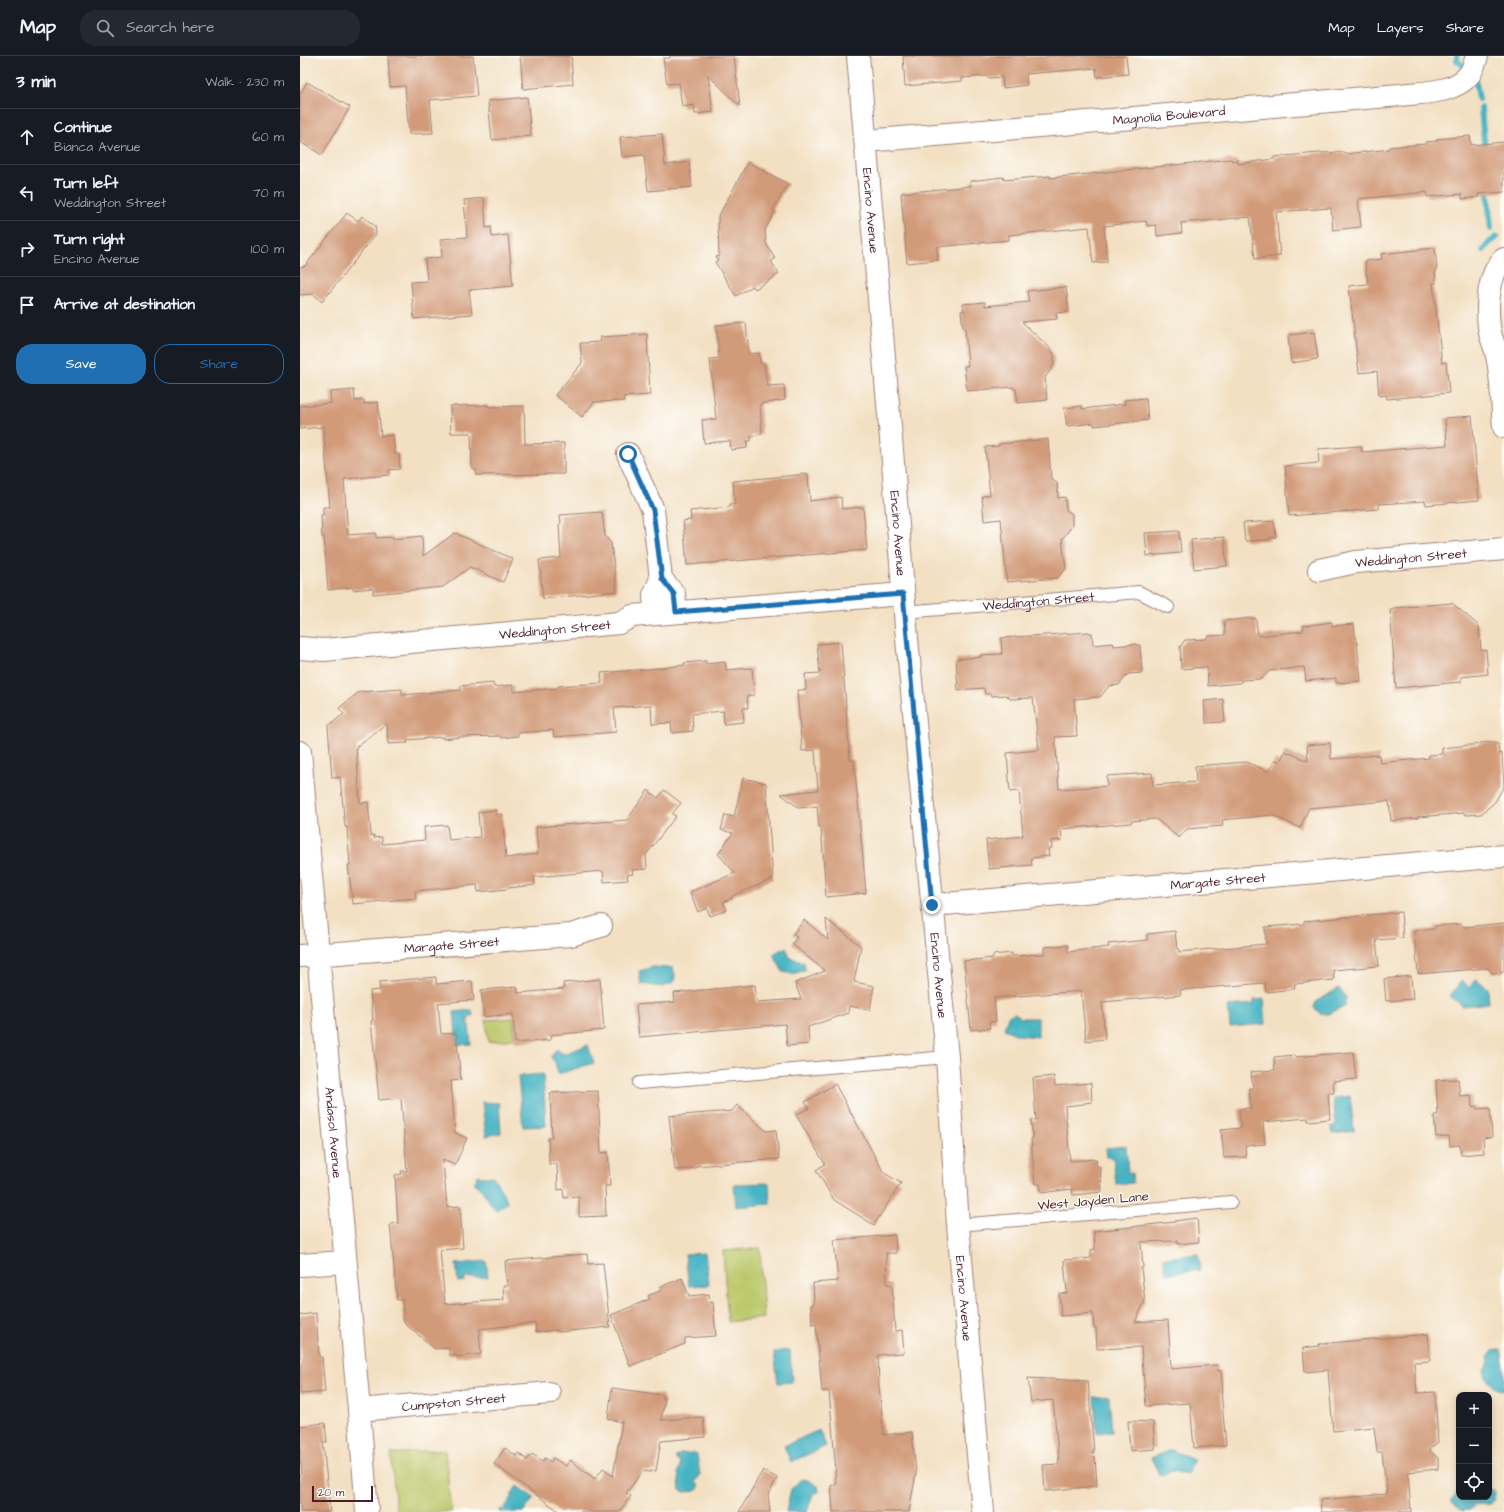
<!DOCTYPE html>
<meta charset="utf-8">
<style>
:root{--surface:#171b24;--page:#242831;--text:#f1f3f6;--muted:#9ea1a6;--line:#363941;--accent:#1f6fb2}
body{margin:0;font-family:"Architects Daughter",sans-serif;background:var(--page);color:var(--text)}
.controls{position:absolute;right:12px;bottom:12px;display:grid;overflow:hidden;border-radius:8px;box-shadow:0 2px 6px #0003}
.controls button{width:36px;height:36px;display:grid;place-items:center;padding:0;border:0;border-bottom:1px solid var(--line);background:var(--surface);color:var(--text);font:20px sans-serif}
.scale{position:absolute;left:12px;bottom:10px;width:61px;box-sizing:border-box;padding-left:4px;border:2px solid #4a1f2b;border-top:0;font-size:11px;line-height:14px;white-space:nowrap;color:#4a1f2b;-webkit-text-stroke:3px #fdfcf7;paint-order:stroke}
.stop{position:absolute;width:12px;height:12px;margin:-9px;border:3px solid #1f6fb2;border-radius:50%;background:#fff}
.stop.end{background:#1f6fb2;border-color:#fff;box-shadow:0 1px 4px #0008}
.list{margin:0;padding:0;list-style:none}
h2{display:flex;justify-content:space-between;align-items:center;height:52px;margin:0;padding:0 16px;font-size:17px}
h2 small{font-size:13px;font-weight:400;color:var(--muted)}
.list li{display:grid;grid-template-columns:26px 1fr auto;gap:12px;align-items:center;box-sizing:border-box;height:56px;padding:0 16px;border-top:1px solid var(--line)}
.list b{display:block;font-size:15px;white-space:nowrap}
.list p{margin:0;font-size:13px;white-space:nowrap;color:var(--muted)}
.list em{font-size:13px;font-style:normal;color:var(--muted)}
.actions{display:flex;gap:8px;padding:12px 16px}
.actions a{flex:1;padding:9px 0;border:1px solid var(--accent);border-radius:16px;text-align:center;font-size:14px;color:var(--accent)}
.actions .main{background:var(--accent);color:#fff}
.icon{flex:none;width:22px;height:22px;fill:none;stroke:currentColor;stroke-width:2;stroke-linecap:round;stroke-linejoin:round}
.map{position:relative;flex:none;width:1204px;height:1456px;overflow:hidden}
header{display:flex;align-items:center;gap:24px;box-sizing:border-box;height:56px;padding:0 20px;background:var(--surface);border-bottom:1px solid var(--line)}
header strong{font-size:19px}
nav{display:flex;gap:22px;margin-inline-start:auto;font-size:14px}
.search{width:280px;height:36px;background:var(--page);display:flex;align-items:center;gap:10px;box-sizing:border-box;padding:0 14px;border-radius:16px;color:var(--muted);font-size:15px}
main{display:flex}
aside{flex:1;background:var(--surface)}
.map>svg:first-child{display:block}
.green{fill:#bbc86a;stroke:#82744a}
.water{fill:#47b4c3;stroke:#486a77}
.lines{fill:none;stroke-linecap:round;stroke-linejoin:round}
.stream{stroke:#47b4c3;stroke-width:6}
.building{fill:#d19a78}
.service-casing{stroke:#9e8077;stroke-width:14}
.minor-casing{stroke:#9e8077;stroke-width:24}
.tertiary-casing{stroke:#9e8077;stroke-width:24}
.service{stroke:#fff;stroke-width:12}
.minor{stroke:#fff;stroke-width:22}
.tertiary{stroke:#fff;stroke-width:22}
.route{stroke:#1f6fb2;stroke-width:5}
.labels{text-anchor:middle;stroke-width:3;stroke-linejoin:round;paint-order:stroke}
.street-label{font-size:13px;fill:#4a1f2b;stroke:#fdfcf7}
</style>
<header>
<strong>Map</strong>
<div class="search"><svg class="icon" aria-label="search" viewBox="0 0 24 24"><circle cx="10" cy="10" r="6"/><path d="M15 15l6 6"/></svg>Search here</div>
<nav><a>Map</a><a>Layers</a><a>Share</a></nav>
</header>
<main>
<aside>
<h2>3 min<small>Walk · 230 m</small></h2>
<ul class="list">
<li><svg class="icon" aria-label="ahead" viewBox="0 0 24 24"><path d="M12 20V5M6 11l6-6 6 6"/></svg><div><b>Continue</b><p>Bianca Avenue</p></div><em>60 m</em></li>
<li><svg class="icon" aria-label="left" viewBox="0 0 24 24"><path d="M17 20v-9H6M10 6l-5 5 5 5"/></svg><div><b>Turn left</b><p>Weddington Street</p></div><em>70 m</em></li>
<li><svg class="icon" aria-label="right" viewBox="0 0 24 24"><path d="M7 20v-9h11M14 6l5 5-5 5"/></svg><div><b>Turn right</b><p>Encino Avenue</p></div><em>100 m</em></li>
<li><svg class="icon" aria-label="arrive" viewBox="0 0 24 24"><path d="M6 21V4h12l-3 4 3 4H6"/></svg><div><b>Arrive at destination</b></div></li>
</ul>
<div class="actions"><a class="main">Save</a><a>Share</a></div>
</aside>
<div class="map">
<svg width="1204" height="1456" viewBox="0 0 1204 1456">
<rect width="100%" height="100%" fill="#fdfcf7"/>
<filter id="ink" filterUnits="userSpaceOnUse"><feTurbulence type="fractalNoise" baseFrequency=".025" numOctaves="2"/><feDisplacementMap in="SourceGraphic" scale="8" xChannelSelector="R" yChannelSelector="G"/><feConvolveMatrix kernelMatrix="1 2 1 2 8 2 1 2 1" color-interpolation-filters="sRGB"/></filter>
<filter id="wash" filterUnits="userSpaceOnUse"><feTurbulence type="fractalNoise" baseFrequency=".012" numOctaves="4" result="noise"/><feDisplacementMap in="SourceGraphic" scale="16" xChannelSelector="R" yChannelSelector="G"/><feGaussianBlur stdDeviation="0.9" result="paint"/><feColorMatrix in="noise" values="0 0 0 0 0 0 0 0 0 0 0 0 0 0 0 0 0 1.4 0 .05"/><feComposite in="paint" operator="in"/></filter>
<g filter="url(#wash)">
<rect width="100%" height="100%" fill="#f3e0c3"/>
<!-- green -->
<g class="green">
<path d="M213 962 214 983 188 986 186 964Z"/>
<path d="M460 1192 464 1262 428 1266 423 1195Z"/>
<path d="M145 1393 151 1456H96L91 1398Z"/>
</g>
<!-- water -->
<g class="water">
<path d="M486 891 490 902 499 904 501 907 504 906 505 914 493 918 483 916 473 898Z"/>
<path d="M354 911 373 912 375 920 374 926 363 931 341 928 339 915Z"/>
<path d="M1176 923 1188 932 1189 947 1163 950 1150 940 1162 924 1169 932Z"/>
<path d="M1039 932 1047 943 1044 945 1046 949 1029 958H1020L1014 951 1016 946Z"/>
<path d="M964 943 966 968 930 971 928 950 954 948V944Z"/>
<path d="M172 954 173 960H168L171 988 157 989 154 956Z"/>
<path d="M715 957 721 962H738V981L718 979 704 973 708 960Z"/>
<path d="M288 989 294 1007 258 1018 255 1006 251 1001 257 993 263 998Z"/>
<path d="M243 1018 246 1070 223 1071 218 1020Z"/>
<path d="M1050 1040 1054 1075 1032 1078 1031 1070H1036L1033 1042Z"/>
<path d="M182 1046 199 1047 201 1077 186 1080Z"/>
<path d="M826 1090 828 1117H832L833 1127 816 1128 813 1101H807L806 1092Z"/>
<path d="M178 1119 182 1121 193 1120 208 1146 196 1155 178 1129 174 1128Z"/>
<path d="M469 1127 470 1148 436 1151 434 1128Z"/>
<path d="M405 1197 409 1229 389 1230 385 1198Z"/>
<path d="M898 1198 900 1214 866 1218 864 1202Z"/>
<path d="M186 1205 188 1221 165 1222V1225L158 1226 156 1208Z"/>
<path d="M490 1294 492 1326 478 1327 474 1296Z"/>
<path d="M1193 1294H1201L1204 1311V1334C1193 1334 1186 1324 1184 1313L1189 1307 1188 1302Z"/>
<path d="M809 1340 812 1376 797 1377 794 1341Z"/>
<path d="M519 1374 526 1390 491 1406 484 1390Z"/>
<path d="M871 1394 894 1403 888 1418 871 1415 860 1420 851 1402Z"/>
<path d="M392 1397 397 1398 400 1419 395 1427 398 1428 399 1432 396 1435 385 1436 380 1434 378 1416 380 1411V1406L376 1404V1401L380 1398Z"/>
<path d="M502 1423 508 1424 518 1430 519 1436 513 1438 507 1456H486L491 1433Z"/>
<path d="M217 1430 234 1442 224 1456H199L201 1453 203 1454 213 1440 211 1439Z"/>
<path d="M1189 1432 1195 1435 1193 1442 1194 1444 1191 1448H1175L1170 1454 1162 1455 1152 1446V1443L1156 1440 1159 1433V1441H1189Z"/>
</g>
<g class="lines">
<!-- stream -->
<g class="stream">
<path d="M1157 0V4L1168 14"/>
<path d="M1175 20 1179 43"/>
<path d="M1181 52 1185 96"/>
<path d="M1187 129 1191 173"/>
<path d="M1183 194 1190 186 1197 181H1196"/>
</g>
</g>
<g id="blocks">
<!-- building -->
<g class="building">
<path d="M88 0H173L177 40 130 44 133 77 109 78 105 30 90 31Z"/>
<path d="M220 0H271L273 28 223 33Z"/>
<path d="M370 0H434L440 50 408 19 413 56 395 58 394 49 382 51 379 27 367 28 363 2H370Z"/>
<path d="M603 0H826L828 18 797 21 796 12 726 18 727 29 703 32 702 21 689 22 686 20 662 22V25L605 30Z"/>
<path d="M7 26 50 51 22 99 0 86V38Z"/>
<path d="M227 41 231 80 192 84 188 45Z"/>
<path d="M362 78 365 109 389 106 392 131 348 135 344 99 322 101 320 81Z"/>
<path d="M1170 80 1171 89 1204 86V136L1178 138 1179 141 1162 143V138L1127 141V136L1058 143 1061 171 1033 174 1031 152 976 156 980 200 955 203 950 161 881 167 882 177 857 180 856 169 847 170 846 165 804 170 807 206 793 207 789 171 709 179V184L637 191 638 204 607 207 601 137 671 130 670 125 703 121 704 124 750 120V122L931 103 932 105 938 104V108L974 103V101L1019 97 1044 96 1045 98 1082 94 1089 93V91L1126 88V86L1137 85V83Z"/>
<path d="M448 106 488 128 473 154 475 155 465 174 466 187 475 203 471 205 479 218 455 233 453 230 436 240 415 206 418 204 416 201 419 200 418 161Z"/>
<path d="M184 142 186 172 191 171 192 181 208 179 213 230 169 234 172 258 114 263 111 226 127 225 125 203 142 201 141 183 167 181 164 144Z"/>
<path d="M47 157 58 165 62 160 75 170 76 178 22 246 13 238 0 239V211L5 210Z"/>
<path d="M1135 192 1137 215 1135 216 1136 227H1133L1142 307 1146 306 1149 337 1087 343 1086 339 1079 340 1077 315 1059 317 1049 230 1068 228 1065 205 1082 203 1081 198Z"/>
<path d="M766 231 769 256 756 257 757 263 722 266 750 292 754 299V306L752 313 745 321 747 344 718 347 716 333H713V331L667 335 664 310H668L665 272H663L661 255H664L663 248 685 246V250L729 246 727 235Z"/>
<path d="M446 267 449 298 459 297 460 307H464L467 330 484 329 485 344 460 348 462 378 451 380V385H447V392L431 394 430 385 404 387 402 364 416 363 410 303 419 302 416 269Z"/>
<path d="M1014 276 1018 303 991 307 988 279Z"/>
<path d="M347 278 350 339 323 341 324 345 294 346 282 361 255 339 282 307 280 287 301 286 300 281Z"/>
<path d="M54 334 55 345 64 344V348L78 346 81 380 93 379 95 398H99L100 413 89 414V419L44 423 48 479 76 477V482L93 481V483L122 480 123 500 155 477 213 503 203 526 170 511 143 531 73 538V532L53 534 52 531 28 534 24 481H22L21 459H23V451H30L23 371 0 373V350L31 347 30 336Z"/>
<path d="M846 342 848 364 794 370V367L767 370 764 352 782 350V353L825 348 824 344Z"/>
<path d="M188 349V351L224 350 225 388 264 387V418L176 419V413H172L171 377H151L150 350Z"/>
<path d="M1172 360 1179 444 1126 449 1125 445 1079 448V453L989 460 985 410 1019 407 1018 393 1060 390H1061L1062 396 1147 389 1145 362Z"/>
<path d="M748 383 751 423 757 427 758 442 765 441 766 454 772 458V470L762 483 766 513 757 522 707 526 701 463 684 465 682 440 690 439 685 391 699 390V388Z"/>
<path d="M508 418 510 445 541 441 542 453 563 451 567 494 387 509 383 465 391 464 390 455 430 451V448H435L433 425Z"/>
<path d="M302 456 305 480 311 487 317 535 243 543 239 504 261 502 259 469 261 467 260 459Z"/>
<path d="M974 465 976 481 969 482V484L945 485 943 467Z"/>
<path d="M879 475 881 497 847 500 845 477Z"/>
<path d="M924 481 927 510 894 513 891 484Z"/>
<path d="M1152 547 1179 570 1181 594H1186L1188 618 1161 621V626L1096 632 1090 554H1093V552Z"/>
<path d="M952 562 956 563 958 580 1003 575V570L1032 566V570L1054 568 1056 586H1057L1061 625 1036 627V622L1006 625 1004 611 969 615 962 623 942 624 940 627 908 630 907 611 881 613 880 591 885 584 906 583 908 580 925 579 924 565Z"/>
<path d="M789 576V577H792L793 589 813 587 814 590 836 588V589H840L842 617 828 618 819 629 809 630 800 641 774 643 777 680 755 681 759 733 807 730V720L852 717 853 729 896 726 895 710 947 706 969 716 975 704 980 706 985 695 1008 705 1007 689 1030 687 1031 703 1079 699 1080 707 1129 702V699L1142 698V692L1180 688V687L1190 686 1198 688 1199 698 1202 697 1204 730 1195 746 1181 758 1169 759H1165V757L1118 761V762L1091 765 1089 745 1009 752 1000 772 972 759 922 764 923 770 887 773 879 782 856 763 831 765V767L761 773 762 784 751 785 752 792 748 793 749 800 731 802 732 809 689 813 686 784 723 780 719 735 710 736 707 697 739 694 733 642 710 643 706 639 692 640 691 638H685L684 632 658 634 656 603 681 601 680 599 702 598 701 582Z"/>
<path d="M541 586 550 704H554L566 837 526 841 521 771H519L517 750 499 752 481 738 518 734 515 694 502 695 497 634H506L505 618 520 617 517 588Z"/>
<path d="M406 605V608L425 606 426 614 452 612 454 639 447 640 448 652H443L444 666 424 668 423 655 392 658 393 675 372 677 371 667 352 668 351 649 314 652 316 676 254 681 253 674 218 677V680L201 682 200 680 161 681 143 683V681L107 684 108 687 88 688 87 667 56 691 60 747 68 746 71 780 74 779V782L82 781V788L125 784 124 771 147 769 149 784 180 781 178 756 196 754V759L202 758 206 802 238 798 236 771 327 764 348 734 358 742 364 734 381 747 372 758 376 760 346 799 347 813 332 814 333 818 327 819 328 824 304 826 303 815 234 821 235 829 208 832V833L178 836 177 829 115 835 116 842 53 848 48 809H50L47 771H45L40 721 32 722 28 670 44 658 39 652 59 636 102 633V639L161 634 160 630 193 627 194 631 213 629 214 636 258 632V630L302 627 301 617 359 612 385 609 384 607Z"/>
<path d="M923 643 925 666 906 667 904 645Z"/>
<path d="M443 722 466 727 473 823 432 840V842L423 846 427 854 410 860 407 852 398 856 390 836 435 817 418 798 433 777 421 774 425 759 434 761Z"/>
<path d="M1101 856 1103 882 1076 884 1079 910 1033 914 1034 924 994 928 995 933 966 936 965 927 880 934 881 939 802 946 805 983 786 985 781 935 694 942 696 965 689 966 690 972 671 974 664 905 693 902V899L712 897V900L744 898V891L768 889V896L809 891 808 888 847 884V878L875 875 877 893H879V896L966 888 965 871 1004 868V865Z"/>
<path d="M526 863 561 890 554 926 574 930 570 954 549 950 548 957 508 971 509 988 487 990 485 968 339 981 336 949 375 946 374 937 455 929 457 946 501 943 495 927 525 915 492 888 497 881 493 878 504 864 528 884Z"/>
<path d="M1204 867V916L1193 917 1188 912 1118 918 1114 875 1134 873 1136 870 1146 869 1161 868 1164 871Z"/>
<path d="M1111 920 1113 943 1086 945 1084 923Z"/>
<path d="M136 921V928L172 925 174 944 138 947 141 978 156 977 161 1024 151 1025 155 1077 167 1082 155 1109 143 1104 147 1151 160 1150 163 1192 140 1194 145 1248 204 1244 203 1230H207L205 1205 287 1198 288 1208 303 1207 310 1271 259 1276 258 1274 236 1276 235 1267 179 1273 181 1298 156 1301V1299H149V1292L135 1293 104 1267 102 1243 97 1244 90 1168 98 1167 95 1119 102 1118 101 1115H107L101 1042 79 1044 71 965 73 964 70 935 80 934 79 926Z"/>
<path d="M300 923 304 974 250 979 251 984 215 987 213 958 184 961 181 934 217 931 218 937 264 933 263 927Z"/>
<path d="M1053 996 1056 1023 1033 1025 1034 1037H1028L1030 1063 1008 1065V1062L963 1066 965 1088 945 1090 946 1101 924 1102 921 1074 941 1072 939 1053 951 1052 949 1032H953L951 1016 975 1014 974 1001 994 999V1001Z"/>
<path d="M754 1020 755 1030 791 1027 792 1046 784 1047V1048L765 1050 770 1105 796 1103 797 1111 800 1110 802 1136 773 1139 772 1133 741 1137 740 1128H735L731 1083H733L731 1064H736L733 1022Z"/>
<path d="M1158 1023 1160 1040 1171 1039 1172 1051 1176 1050 1177 1053 1190 1052 1192 1081 1183 1082 1184 1097 1161 1099 1160 1089 1150 1090 1149 1080 1136 1081 1134 1059H1138L1136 1024Z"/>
<path d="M535 1028 584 1117 601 1127 574 1169 534 1144 516 1114 525 1108 496 1059 509 1052 505 1046Z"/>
<path d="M298 1035 301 1097 308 1096 310 1130H305L306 1160 279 1161V1141L264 1142 263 1133 258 1134 257 1108H249L248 1082H252L250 1037Z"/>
<path d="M437 1049 466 1075 476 1074 479 1103 396 1110V1112L375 1114 369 1060 432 1055Z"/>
<path d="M897 1162 899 1186 877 1188V1185L841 1186 843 1212H841L845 1245 835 1266 868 1264 871 1313 917 1309 918 1315H921L923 1336H921L926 1389 894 1392 890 1347 846 1350 841 1291 797 1293 796 1272H794L793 1257 761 1260 759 1238 767 1237 764 1204 791 1202V1194L795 1193 794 1175 875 1166V1165Z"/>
<path d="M595 1179 596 1197H586L587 1228 592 1229 595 1275 602 1274 604 1297 578 1299 579 1330 584 1379 612 1376 616 1417 609 1456H533L531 1429H536L535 1415H536L529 1335H522L516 1268 512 1269 511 1249 514 1248 513 1227 538 1225 534 1184Z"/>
<path d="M382 1222 389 1240 409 1238 410 1247 413 1246 416 1280 385 1282V1288L330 1310 311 1259 350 1243 348 1240 362 1234 360 1231Z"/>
<path d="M16 1257 19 1301H22L25 1336 0 1338V1259Z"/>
<path d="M1128 1278 1130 1305 1114 1306 1117 1337 1135 1336 1138 1386 1129 1394 1138 1402V1413L1108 1416 1111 1456H1021L1020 1444 1087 1438 1082 1396H1077L1074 1371 1033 1375 1028 1314 1005 1316 1003 1292 1019 1290V1288Z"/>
<path d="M728 1322 788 1325 794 1397H791L795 1401 797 1430 745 1435 743 1409 759 1408 753 1344 731 1346Z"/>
<path d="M312 1332 363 1339V1343H365L361 1364 403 1361 405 1381 361 1385 356 1415 352 1414 351 1416 343 1415 326 1437 331 1440 319 1456H260L194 1408 205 1392 216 1400 218 1397 227 1404 232 1398 243 1405 245 1402 251 1406 253 1402 266 1410 270 1404 295 1423 303 1412 313 1420 322 1366 308 1363Z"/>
<path d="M828 1365 853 1366 855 1393 830 1395Z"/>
<path d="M25 1367 27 1386H23L30 1456H0V1419L2 1418 0 1401V1370Z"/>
<path d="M463 1414 477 1422 468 1439 470 1456H439Z"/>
</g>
</g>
</g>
<g filter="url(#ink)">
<use href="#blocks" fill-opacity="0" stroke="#9e8077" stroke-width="1"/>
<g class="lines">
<!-- service casing -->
<g class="service-casing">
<g id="service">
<path id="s1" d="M605 556 839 536 868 551"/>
<path d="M339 1027 647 1001"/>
<path d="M658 1169 931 1146"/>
</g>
</g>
<!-- minor casing -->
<g class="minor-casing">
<g id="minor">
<path id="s2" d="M566 85 1100 39C1122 36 1152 38 1168 20 1173 15 1175 6 1177 0"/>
<path d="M1204 203C1187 219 1186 255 1190 277 1192 285 1196 292 1197 300 1202 321 1202 349 1204 371"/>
<path d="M328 398 353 454 361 523 354 539 355 558"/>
<path id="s3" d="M1019 514 1056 506 1204 493"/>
<path d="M361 523 374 538 376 556"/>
<path id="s4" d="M0 592 24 594 319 567 332 560 603 538"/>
<path id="s5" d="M0 696 59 1354 67 1456"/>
<path id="s6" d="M633 849 1204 800"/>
<path id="s7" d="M0 900 271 879 301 870"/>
<path d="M0 1209 45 1206"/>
<path id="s8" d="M59 1354 249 1337"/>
</g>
</g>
<!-- tertiary casing -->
<g class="tertiary-casing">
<g id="tertiary">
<path id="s9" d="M558 0 592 394 607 583 647 1001 658 1169 683 1456"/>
</g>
</g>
<!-- service -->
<use href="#service" class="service"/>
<!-- minor -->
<use href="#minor" class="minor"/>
<!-- tertiary -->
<use href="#tertiary" class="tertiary"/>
</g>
</g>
<g class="lines" filter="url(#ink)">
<!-- route -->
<path class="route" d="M328 398 353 454 362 523 374 538 376 556 603 538 632 849"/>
</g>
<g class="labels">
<!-- street labels -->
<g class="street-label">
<text dy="5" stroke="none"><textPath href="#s2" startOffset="304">Magnolia Boulevard</textPath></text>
<text dy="5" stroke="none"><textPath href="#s9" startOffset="155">Encino Avenue</textPath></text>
<text dy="5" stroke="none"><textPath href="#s9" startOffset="479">Encino Avenue</textPath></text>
<text dy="5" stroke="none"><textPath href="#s3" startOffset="93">Weddington Street</textPath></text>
<text dy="5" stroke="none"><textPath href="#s1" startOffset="134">Weddington Street</textPath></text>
<text dy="5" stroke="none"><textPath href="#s4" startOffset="256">Weddington Street</textPath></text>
<text dy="5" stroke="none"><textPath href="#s6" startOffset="286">Margate Street</textPath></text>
<text dy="5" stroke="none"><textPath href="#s7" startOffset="152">Margate Street</textPath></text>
<text dy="5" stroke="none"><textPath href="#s9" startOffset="923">Encino Avenue</textPath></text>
<text dy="5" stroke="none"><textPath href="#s5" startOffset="382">Andasol Avenue</textPath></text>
<text transform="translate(793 1144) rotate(-5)" y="5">West Jayden Lane</text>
<text dy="5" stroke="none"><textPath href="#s9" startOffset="1247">Encino Avenue</textPath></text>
<text dy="5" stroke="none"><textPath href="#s8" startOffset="95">Cumpston Street</textPath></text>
</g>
</g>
</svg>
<div class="controls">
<button>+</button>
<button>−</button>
<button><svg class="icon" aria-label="locate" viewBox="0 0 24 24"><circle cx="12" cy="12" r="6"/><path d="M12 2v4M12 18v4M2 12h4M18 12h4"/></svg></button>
</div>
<div class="scale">20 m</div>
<div class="stop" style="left:328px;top:398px"></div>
<div class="stop end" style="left:632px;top:849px"></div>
</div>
</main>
